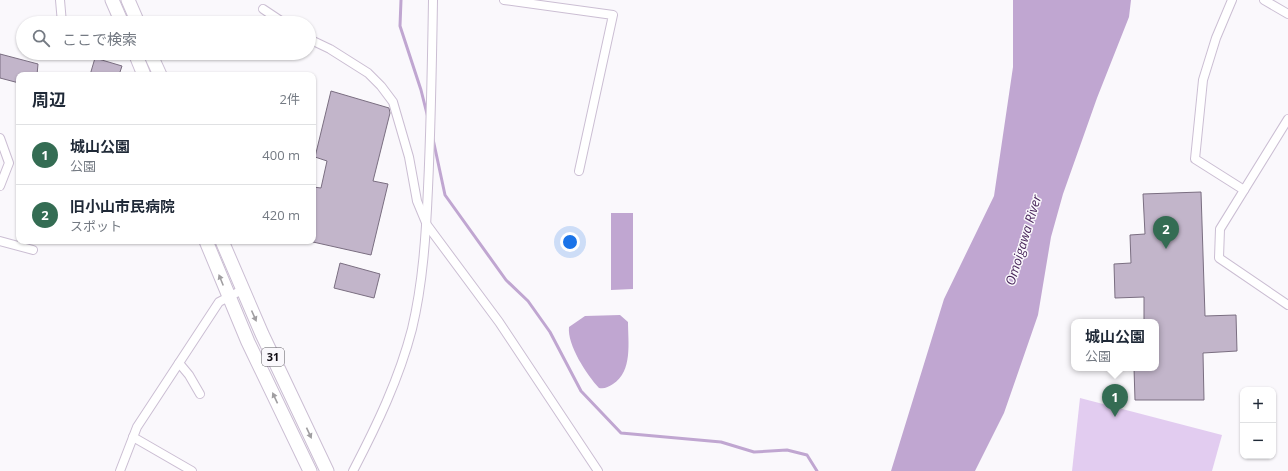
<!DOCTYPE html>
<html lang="ja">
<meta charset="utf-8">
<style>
:root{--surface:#fff;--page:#f6f6f7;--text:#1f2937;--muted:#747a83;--line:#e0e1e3;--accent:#346c53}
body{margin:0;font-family:"Open Sans","Noto Sans JP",sans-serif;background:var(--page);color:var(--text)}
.controls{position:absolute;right:12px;bottom:12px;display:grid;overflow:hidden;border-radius:8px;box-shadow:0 1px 3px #0004}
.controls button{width:36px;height:36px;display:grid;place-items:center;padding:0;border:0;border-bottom:1px solid var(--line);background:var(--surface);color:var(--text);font:20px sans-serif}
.you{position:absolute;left:570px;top:242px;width:14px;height:14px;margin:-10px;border:3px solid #fff;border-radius:50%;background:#1a73e8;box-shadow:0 0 0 6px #1a73e833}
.badge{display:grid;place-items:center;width:26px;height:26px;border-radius:50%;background:var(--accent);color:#fff;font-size:13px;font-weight:700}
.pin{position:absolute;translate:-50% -33px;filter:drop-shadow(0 1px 2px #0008)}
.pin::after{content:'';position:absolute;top:21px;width:14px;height:12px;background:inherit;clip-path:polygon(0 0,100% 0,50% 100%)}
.popup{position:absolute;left:1071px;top:319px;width:88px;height:52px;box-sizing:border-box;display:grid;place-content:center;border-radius:8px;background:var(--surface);filter:drop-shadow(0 1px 3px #0005);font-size:13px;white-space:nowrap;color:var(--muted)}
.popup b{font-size:15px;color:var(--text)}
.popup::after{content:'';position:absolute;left:50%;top:100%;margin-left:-8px;border:8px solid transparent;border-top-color:var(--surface)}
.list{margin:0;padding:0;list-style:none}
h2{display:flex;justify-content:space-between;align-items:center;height:52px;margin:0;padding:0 16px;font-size:17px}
h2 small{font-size:13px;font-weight:400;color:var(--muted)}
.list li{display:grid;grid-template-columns:26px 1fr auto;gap:12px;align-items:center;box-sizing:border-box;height:60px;padding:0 16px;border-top:1px solid var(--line)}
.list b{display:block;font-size:15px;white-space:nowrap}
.list p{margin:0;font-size:13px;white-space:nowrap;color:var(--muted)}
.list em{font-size:13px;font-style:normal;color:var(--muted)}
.icon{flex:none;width:22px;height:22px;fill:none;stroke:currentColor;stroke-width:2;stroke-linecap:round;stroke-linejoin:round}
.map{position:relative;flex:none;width:1288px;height:471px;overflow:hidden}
.search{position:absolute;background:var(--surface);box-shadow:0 1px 3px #0004;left:16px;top:16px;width:300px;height:44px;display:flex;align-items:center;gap:10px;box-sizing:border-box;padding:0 14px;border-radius:22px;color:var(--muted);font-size:15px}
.panel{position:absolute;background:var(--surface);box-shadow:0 1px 3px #0004;left:16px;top:72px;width:300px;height:172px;border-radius:8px}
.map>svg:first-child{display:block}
.green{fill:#e2ccf0}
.water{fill:#c0a6d1}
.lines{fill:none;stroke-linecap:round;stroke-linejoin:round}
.stream{stroke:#c0a6d1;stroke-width:3}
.building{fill:#c2b5ca;stroke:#7a6e81}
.street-casing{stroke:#cbbed3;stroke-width:10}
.primary-casing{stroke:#cbbed3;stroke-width:15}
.street{stroke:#fff;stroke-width:8}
.primary{stroke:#fff;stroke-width:13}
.oneway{fill:#a09ea1}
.labels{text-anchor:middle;stroke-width:3;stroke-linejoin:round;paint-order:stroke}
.shield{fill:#faf8fc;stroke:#57545a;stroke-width:1}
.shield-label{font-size:11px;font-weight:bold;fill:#110d14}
.water-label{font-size:13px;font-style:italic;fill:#48255a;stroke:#faf8fc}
</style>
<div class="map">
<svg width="1288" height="471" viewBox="0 0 1288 471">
<rect width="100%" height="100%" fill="#faf8fc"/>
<!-- green -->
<path class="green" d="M1080 398 1222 435 1212 471H1072Z"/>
<!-- water -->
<g class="water">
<path d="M1013 0H1131L1129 17 1097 98 1063 194 1051 237 1038 315 1004 413 975 471H891L944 299 994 196 1013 67Z"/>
<path d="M611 213H633V289L611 290Z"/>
<path d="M620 315 628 322C628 342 633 371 613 384 608 387 605 389 599 388 587 375 567 345 569 327L585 316Z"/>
</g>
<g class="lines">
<!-- stream -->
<g class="stream">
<path d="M401 0 400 26 421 90 428 118"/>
<path d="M433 139 445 195 506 280 528 301 550 332 581 391 621 433 721 442 754 452 787 450 807 455 817 471"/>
</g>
</g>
<!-- building -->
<g class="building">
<path d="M0 54 38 64 37 75H19V83L0 78Z"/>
<path d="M95 58 122 66 119 75H90Z"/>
<path d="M331 91 389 108 390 113 373 181 388 184 371 255 313 242V187L321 188 327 161 315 157Z"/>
<path d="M1201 192 1205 316 1236 315 1237 351 1203 353 1204 400H1135L1134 368H1156V322H1144V297L1115 298 1114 264 1131 263 1130 235 1145 234 1143 194Z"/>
<path d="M340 263 380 274 374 298 334 288Z"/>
</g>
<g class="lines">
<!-- street casing -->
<g class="street-casing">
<g id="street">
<path d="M60 0 62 23"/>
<path d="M504 0 613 15 579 171"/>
<path d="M1232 0 1216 38 1203 80 1195 159 1244 190"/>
<path d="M1264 0 1288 14"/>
<path d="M263 9 284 23"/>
<path d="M309 39 330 49 368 73 381 86 393 102 409 157 417 201 427 225 499 322 598 471"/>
<path d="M1288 119 1220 229 1219 258 1288 305"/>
<path d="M0 138 9 163 0 186"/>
<path d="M0 241 33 250"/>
<path d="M179 363 189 375 200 394"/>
<path d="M133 437 192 471"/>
<path d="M120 471 137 427 219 302 242 290"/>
<path d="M353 471C377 425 399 379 412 329 423 283 426 234 428 188 431 125 432 63 433 0"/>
</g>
</g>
<!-- primary casing -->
<g class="primary-casing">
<g id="primary">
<path d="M112 0 122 23"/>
<path d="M128 0 138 23"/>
<path d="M135 53 144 75"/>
<path d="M150 53 160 75"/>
<path d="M206 241 248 342 310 471"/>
<path d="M222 241 262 334 327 471"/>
</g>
</g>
<!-- street -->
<use href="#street" class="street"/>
<!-- primary -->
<use href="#primary" class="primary"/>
</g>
<!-- one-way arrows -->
<defs><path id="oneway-solid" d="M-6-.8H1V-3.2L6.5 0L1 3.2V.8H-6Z"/></defs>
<g class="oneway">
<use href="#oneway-solid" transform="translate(221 280) rotate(-112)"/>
<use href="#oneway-solid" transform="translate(254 316) rotate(66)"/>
<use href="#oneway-solid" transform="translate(275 398) rotate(-115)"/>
<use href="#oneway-solid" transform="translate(309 433) rotate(65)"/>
</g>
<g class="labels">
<!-- shield labels -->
<rect class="shield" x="262" y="348" width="22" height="18" rx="3"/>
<g class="shield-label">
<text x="273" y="361">31</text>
</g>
<!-- water labels -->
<g class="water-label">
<text transform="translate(1023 240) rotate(-73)" y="5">Omoigawa River</text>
</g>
</g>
</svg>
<div class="controls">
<button>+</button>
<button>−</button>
</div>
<div class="you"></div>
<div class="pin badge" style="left:1115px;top:417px">1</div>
<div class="popup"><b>城山公園</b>公園</div>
<div class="pin badge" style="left:1166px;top:249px">2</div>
<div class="search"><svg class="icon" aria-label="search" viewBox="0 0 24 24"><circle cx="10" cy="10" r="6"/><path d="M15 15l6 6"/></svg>ここで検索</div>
<section class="panel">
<h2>周辺<small>2件</small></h2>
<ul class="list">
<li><span class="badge">1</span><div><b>城山公園</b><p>公園</p></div><em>400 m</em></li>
<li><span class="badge">2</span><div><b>旧小山市民病院</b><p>スポット</p></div><em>420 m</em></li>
</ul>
</section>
</div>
